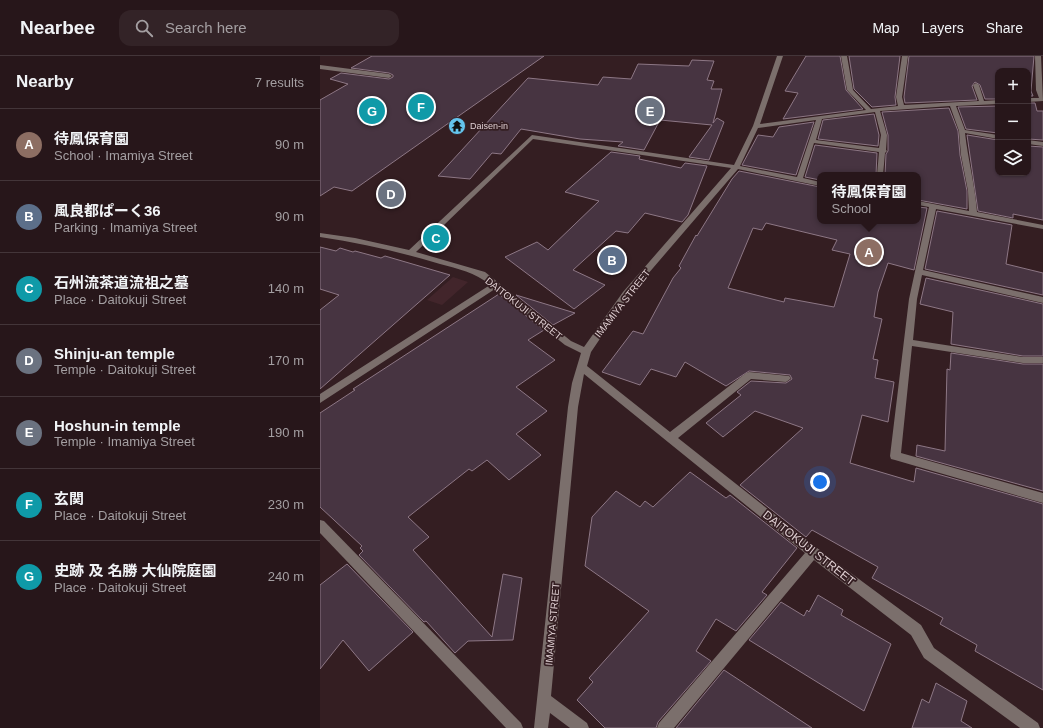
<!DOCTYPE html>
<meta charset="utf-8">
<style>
:root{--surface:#27161a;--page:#332327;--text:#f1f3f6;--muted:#a49fa2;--line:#433539;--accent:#1a73e8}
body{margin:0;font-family:Helvetica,"Noto Sans JP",sans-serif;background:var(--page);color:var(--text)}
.controls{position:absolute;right:12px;top:12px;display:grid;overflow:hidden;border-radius:8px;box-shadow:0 1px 3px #0004}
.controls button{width:36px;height:36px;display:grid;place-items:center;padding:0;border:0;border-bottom:1px solid var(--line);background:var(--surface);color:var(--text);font:20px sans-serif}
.you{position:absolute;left:500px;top:426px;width:14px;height:14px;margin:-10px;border:3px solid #fff;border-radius:50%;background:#1a73e8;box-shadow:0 0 0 6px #1a73e833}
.badge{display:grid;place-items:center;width:26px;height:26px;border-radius:50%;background:var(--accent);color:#fff;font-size:13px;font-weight:700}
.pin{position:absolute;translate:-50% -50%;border:2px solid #fff;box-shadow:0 1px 4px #0006}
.popup{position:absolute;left:497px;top:116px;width:104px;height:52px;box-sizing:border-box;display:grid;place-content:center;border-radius:8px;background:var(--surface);filter:drop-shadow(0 1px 3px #0005);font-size:13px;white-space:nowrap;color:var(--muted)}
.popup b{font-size:15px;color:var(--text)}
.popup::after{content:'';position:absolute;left:50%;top:100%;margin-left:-8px;border:8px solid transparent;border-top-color:var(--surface)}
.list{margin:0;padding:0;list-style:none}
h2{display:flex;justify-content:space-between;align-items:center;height:52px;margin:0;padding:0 16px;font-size:17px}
h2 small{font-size:13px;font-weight:400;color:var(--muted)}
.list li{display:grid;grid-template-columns:26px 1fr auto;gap:12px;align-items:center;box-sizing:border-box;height:72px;padding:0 16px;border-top:1px solid var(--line)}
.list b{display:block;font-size:15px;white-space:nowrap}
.list p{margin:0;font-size:13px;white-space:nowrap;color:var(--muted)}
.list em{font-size:13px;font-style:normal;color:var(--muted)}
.icon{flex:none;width:22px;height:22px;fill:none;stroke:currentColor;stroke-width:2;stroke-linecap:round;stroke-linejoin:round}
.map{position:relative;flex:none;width:723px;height:672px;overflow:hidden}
header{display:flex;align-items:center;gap:24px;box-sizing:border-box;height:56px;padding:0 20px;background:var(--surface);border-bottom:1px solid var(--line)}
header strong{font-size:19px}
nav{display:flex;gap:22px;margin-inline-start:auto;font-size:14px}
.search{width:280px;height:36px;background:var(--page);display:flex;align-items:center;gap:10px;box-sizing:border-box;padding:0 14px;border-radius:12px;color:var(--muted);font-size:15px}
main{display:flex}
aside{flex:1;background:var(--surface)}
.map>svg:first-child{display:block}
.built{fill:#42252b}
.building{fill:#473441;stroke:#8d7785;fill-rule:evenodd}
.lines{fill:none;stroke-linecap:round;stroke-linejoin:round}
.minor{fill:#7b6f6c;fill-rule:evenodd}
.labels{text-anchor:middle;stroke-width:3.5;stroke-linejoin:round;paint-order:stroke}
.far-poi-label{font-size:9px;fill:#dfcfd2;stroke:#341e22;text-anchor:start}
.street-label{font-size:10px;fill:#dfcfd2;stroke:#341e22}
.near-street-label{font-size:12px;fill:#dfcfd2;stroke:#341e22}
</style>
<header>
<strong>Nearbee</strong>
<div class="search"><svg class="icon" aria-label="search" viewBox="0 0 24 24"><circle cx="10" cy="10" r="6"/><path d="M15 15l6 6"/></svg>Search here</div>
<nav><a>Map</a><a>Layers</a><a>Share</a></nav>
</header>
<main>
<aside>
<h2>Nearby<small>7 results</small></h2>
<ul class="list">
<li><span class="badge" style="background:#8d6e63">A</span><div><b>待鳳保育園</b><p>School · Imamiya Street</p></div><em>90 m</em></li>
<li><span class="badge" style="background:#5c6f8a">B</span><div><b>風良都ぱーく36</b><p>Parking · Imamiya Street</p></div><em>90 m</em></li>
<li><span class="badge" style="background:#0f9aa8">C</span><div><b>石州流茶道流祖之墓</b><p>Place · Daitokuji Street</p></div><em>140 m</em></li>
<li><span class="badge" style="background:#6b7280">D</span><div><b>Shinju-an temple</b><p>Temple · Daitokuji Street</p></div><em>170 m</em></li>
<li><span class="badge" style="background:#6b7280">E</span><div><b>Hoshun-in temple</b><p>Temple · Imamiya Street</p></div><em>190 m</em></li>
<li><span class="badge" style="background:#0f9aa8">F</span><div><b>玄関</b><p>Place · Daitokuji Street</p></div><em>230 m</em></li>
<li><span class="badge" style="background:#0f9aa8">G</span><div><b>史跡 及 名勝 大仙院庭園</b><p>Place · Daitokuji Street</p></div><em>240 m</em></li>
</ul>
</aside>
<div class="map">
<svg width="723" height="672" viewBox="0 0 723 672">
<rect width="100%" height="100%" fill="#341e22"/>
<!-- built -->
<path class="built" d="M133 221 148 226 122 249 107 244Z"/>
<!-- building -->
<g class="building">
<path d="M52 0H224L32 135 14 131 0 140V44L28 28 10 23 21 17 69 23 73 21V19L69 17 31 12Z"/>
<path d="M486 0H520L526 34 543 53 463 63 478 37 465 35Z"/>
<path d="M529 0H580L575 41 576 49 552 51 534 33Z"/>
<path d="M589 0H714L711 35 713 40H708V15H678V43H665L660 29 655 26 652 30 657 44 585 47 584 41Z"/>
<path d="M372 4 394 5 387 24 394 25 391 33H402L393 67 397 62 404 66 389 104 369 101 392 69 340 64 324 94 298 90 303 86 260 83 201 73 181 98 172 97 150 123 118 120 208 22 278 29 283 21 311 23 318 8 369 10Z"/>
<path d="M708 47H715L717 55H723V84L708 83Z"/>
<path d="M678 50V77L646 73 638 51Z"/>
<path d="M629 52 638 75 640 99 647 135V153L598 144V119H565L566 98 568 95V79L562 56Z"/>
<path d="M554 58 559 79 558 90 498 83 503 64Z"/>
<path d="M494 66 476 119 422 109 438 79 453 81 459 71Z"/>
<path d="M647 79 678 84V117H708V90L723 91V164L693 158V162L658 155Z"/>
<path d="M495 89 557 97 556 119H500V124L485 121Z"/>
<path d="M291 96 320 100 319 103 361 112 365 107 387 110 368 159 362 166 325 157 308 177 296 175 253 214 285 229 254 253 185 201 217 186 228 194 279 145 245 136Z"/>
<path d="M419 115 500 131V165H598V151L607 152 594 214 568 207 558 236 554 261 562 263 553 303 558 304 555 322 574 326 568 366 542 359 530 407 594 426 596 412 723 448V634L655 595 657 589 620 568 623 562 552 522 558 511 492 474 486 481 420 429 483 372 435 355 403 381 386 367 421 339 417 336 431 325 466 327 472 323 470 319 429 315 406 330 365 306 356 321 331 313 320 329 282 316 313 275 323 278 353 222 361 212 359 210 376 179 377 180 412 123ZM446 167 517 184 512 194 530 198 514 251 465 242 464 246 408 232 433 172 442 174Z"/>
<path d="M617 155 692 169 686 208 723 217V239L605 213Z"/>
<path d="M0 191 16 195 20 192 33 196 35 195 61 202 65 200 130 219 0 333V254L19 239 0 233Z"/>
<path d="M606 222 723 248V300H703L631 288 633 256 600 248Z"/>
<path d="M179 238 224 274 208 284 235 304 196 331 227 355 196 378 221 399 189 424 167 404 152 415 149 413 88 461 109 481 93 494 172 581 183 518 202 522 193 584 148 585 135 597 106 565 104 566 39 499 43 495 40 492 42 490 0 451V357L35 334 33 333Z"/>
<path d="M196 239 255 257 233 269Z"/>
<path d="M631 297 703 308H723V435L596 400 597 389 625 395 627 313 630 314Z"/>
<path d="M370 416 406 442 410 439 477 492 442 536 447 539 416 575 396 563 376 595 391 605 338 666 336 672H285L257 644 273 626 269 622 329 555 265 510 272 461 296 435 320 451 325 445 333 451Z"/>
<path d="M27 508 93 576 49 615 23 584 0 613V529Z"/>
<path d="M498 539 523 554 521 559 571 588 544 655 429 584 461 546 484 560 487 554 489 556Z"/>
<path d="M404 614 492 672H356Z"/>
<path d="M616 627 647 645 641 665 652 672H592L602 643 609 647Z"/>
</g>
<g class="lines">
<!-- minor -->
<g class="minor">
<path d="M457 0H463L440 68 546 54 527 34 521 0H527L533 34 551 53 578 50 576 41 582 0H588L582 41 584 49 659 45 653 29 656 27 659 29 664 45 678 44V48L636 50 645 74 678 79V83L645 77C648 104 655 129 657 156L723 169V173L616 153 603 214 723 241V247L602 219 597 243 593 284 703 301H723V307H703L592 290 581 397 723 437V447L575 404 571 403 570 400 589 243 609 151 598 149V145L649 155 648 135 641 99 639 75 630 50 560 55 567 79 566 94 567 95 565 97 563 119H557L559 96 494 87 483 122 500 126V130L418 113 309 240 271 296 267 310 350 376 426 317 429 316 469 320 471 322 469 324 466 326 431 323 358 382 497 492 601 569 614 592 718 667 720 672H700L604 602 591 579 494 504 354 672H337L339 667 485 497 264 318 258 351 231 640 267 667 269 672H250L230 657 228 672H214L248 351 252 327 261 297 245 289 175 233 0 347V338L170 229C155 216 138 213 120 208 80 196 41 187 0 181V177L35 182 89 194 212 79 414 109 433 70ZM555 56 561 79 559 92 496 84 502 63ZM496 64 477 121 420 110 438 72ZM213 83 411 112 303 236 264 291 251 285 165 216 96 196Z"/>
<path d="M715 0H721L723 45 708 46V42H719L716 34Z"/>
<path d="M0 9 69 18 72 20 69 22 0 13Z"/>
<path d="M708 84 723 86V90L708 88Z"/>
<path d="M0 464 4 465 201 667 203 672H186L0 477Z"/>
</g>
</g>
<!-- icons -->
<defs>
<g id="temple-disc" transform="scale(0.9)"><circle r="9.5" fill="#64c5ee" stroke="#341e22"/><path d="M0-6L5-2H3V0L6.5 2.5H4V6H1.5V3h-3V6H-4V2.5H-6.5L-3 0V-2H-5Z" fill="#111"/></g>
</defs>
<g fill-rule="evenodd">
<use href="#temple-disc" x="137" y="70"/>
</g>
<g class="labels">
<!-- far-poi labels -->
<g class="far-poi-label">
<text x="150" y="73">Daisen-in</text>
</g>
<!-- street labels -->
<g class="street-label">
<text transform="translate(302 247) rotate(-52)" y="4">IMAMIYA STREET</text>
<text transform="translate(204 252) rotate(38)" y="4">DAITOKUJI STREET</text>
<text transform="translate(232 568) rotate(-85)" y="4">IMAMIYA STREET</text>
</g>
<!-- near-street labels -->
<g class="near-street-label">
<text transform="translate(489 492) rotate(38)" y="4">DAITOKUJI STREET</text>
</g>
</g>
</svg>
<div class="controls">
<button>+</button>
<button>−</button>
<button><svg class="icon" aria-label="layers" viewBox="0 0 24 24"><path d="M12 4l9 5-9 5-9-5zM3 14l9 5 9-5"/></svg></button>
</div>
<div class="you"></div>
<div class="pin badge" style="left:549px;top:196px;background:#8d6e63">A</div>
<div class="popup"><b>待鳳保育園</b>School</div>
<div class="pin badge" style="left:292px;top:204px;background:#5c6f8a">B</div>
<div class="pin badge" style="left:116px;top:182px;background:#0f9aa8">C</div>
<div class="pin badge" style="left:71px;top:138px;background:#6b7280">D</div>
<div class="pin badge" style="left:330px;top:55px;background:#6b7280">E</div>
<div class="pin badge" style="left:101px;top:51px;background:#0f9aa8">F</div>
<div class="pin badge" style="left:52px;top:55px;background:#0f9aa8">G</div>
</div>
</main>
